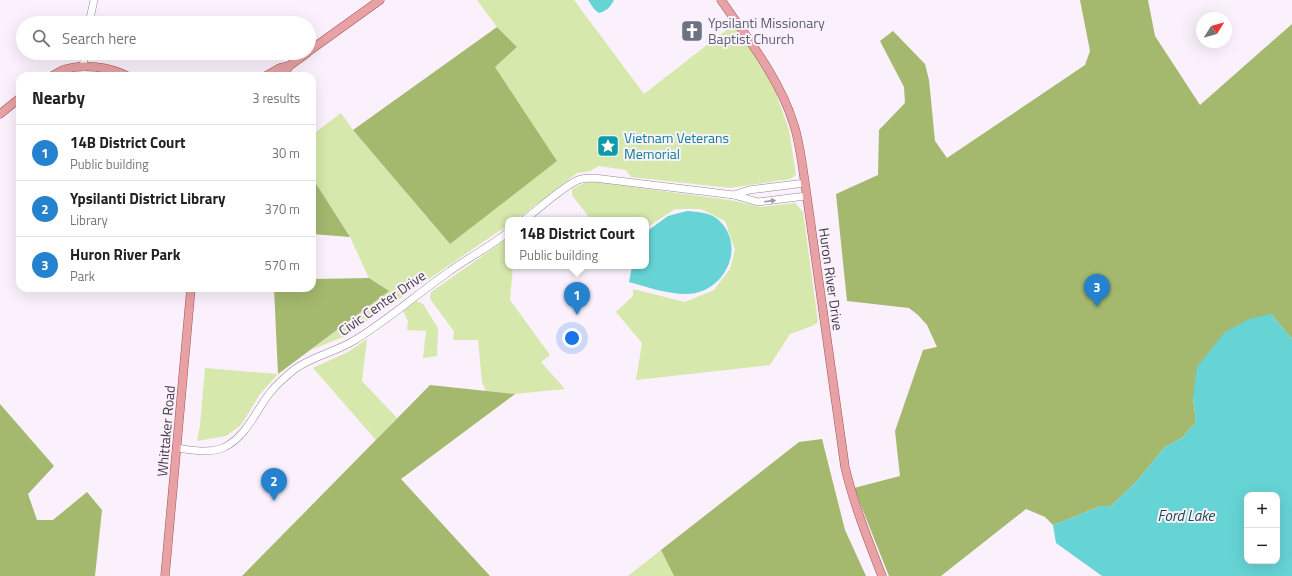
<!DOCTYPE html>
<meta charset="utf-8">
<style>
:root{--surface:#fff;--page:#f2f2f2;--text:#222;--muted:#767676;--line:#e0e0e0;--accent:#2482ce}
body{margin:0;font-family:"Titillium Web",sans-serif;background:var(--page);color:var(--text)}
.controls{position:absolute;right:12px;bottom:12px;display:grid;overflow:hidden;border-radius:8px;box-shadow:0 4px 16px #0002}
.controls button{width:36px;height:36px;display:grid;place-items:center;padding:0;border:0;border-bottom:1px solid var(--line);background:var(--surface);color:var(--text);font:20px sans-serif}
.compass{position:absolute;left:1196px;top:12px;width:36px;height:36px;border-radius:50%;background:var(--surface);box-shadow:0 4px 16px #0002;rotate:53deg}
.you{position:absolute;left:572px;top:338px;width:14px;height:14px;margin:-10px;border:3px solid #fff;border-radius:50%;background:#1a73e8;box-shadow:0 0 0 6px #1a73e833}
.badge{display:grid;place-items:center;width:26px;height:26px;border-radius:50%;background:var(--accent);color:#fff;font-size:13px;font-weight:700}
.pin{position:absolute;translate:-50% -33px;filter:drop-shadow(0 1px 2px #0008)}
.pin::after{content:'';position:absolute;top:21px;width:14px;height:12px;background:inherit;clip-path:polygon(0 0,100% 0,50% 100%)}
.popup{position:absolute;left:505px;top:217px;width:144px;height:52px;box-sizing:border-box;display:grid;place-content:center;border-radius:8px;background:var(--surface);filter:drop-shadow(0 1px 3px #0005);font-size:13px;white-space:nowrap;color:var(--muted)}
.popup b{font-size:15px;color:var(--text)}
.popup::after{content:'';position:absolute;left:50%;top:100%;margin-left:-8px;border:8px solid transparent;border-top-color:var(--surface)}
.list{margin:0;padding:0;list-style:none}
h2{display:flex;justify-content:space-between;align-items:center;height:52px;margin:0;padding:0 16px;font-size:17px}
h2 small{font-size:13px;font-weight:400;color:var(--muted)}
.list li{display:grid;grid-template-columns:26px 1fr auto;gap:12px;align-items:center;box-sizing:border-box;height:56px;padding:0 16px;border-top:1px solid var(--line)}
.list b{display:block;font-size:15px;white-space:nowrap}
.list p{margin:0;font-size:13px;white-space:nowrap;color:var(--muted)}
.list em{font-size:13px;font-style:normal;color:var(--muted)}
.icon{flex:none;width:22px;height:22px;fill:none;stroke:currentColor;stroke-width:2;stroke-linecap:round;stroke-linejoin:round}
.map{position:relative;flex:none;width:1292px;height:576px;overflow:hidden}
.search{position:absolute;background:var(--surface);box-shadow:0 4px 16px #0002;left:16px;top:16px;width:300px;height:44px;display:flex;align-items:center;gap:10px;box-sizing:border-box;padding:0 14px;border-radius:22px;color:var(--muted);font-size:15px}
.panel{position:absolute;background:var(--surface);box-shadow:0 4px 16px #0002;left:16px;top:72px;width:300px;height:220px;border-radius:12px}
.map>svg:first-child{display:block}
.green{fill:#d6e8ab}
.forest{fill:#a4b86e}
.water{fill:#66d3d5;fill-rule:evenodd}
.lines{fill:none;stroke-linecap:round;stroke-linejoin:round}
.minor-casing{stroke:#958899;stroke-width:8}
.major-casing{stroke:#a3555b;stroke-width:9}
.minor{stroke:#fff;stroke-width:7}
.major{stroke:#e8a1a4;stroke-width:8}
.oneway{fill:#a09ca0}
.labels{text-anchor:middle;stroke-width:4;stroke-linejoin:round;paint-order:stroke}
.worship-label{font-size:14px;fill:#5b616d;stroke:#faf1fd;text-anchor:start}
.culture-label{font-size:14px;fill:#0d838f;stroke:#faf1fd;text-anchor:start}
.street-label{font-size:14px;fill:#403a42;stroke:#faf1fd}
.water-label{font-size:15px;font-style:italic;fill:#184a4b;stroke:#faf1fd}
</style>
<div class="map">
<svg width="1292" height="576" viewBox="0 0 1292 576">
<rect width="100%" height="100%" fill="#faf1fd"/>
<!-- green -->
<g class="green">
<path d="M477 0H574L644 94 734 24 772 82 789 130 796 175 790 179 730 188 631 177 626 170 599 166 590 171 577 173 524 214 515 220H508V225L345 336 311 350 388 291 369 278 350 237 312 177V135L341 113 353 130 449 243 557 161 495 67 517 47 497 27Z"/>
<path d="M589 181 736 201 760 207 795 203 803 212 818 322 812 326 790 334 770 365 636 380 642 343 616 312 633 296V289L685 302 714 290 730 269 735 250 725 221 701 209H675L646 228V220H591L572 195V189Z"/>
<path d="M508 238V266H513L510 300 550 355 541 362 565 389 515 394 486 391 482 382 478 340H453L454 331 430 299 431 292Z"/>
<path d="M416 301 423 304 438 328 437 356 423 358 426 331 407 330 408 321 403 311Z"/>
<path d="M367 339 362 381 397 418 376 440 313 368 348 352Z"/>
<path d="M205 368 278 374 260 394 241 425 226 436 197 441 200 425Z"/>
<path d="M661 550 674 576H628Z"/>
</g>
<!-- forest -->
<g class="forest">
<path d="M1080 0H1148L1155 36 1200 105 1292 24V339L1271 314 1193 397 1196 422 1182 438 1165 447 1137 481 1111 506H1100L1079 515 1053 525 1045 517 1026 509 941 576H889L854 488 900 476 895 431 923 350 937 347 927 325 918 315 909 308 847 301 836 194 878 175 879 130 905 103 904 87 880 41 893 31 925 64 929 80 935 141 947 158 1085 65 1090 51Z"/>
<path d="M497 27 517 47 495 67 557 161 450 244 353 130Z"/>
<path d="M315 182 350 237 312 234V184Z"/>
<path d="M369 278 389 291 278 374 274 288H312V279Z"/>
<path d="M430 385 515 394 401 479 490 576H242Z"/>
<path d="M0 404 54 466 28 494 37 520H53L87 492 102 510 95 576H0Z"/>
<path d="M822 439 845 530 866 576H674L661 550 799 442Z"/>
</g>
<!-- water -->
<g class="water">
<path d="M588 0H614C610 7 607 11 599 13L594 9Z"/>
<path d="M687 211C696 212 708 212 716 218 749 244 725 294 686 294 667 294 647 287 629 282L632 266H646V232L668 216Z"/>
<path d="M1271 314 1292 339V576H1102L1056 543 1053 525 1079 515 1100 506H1111L1137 481 1165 447 1182 438 1196 422 1193 397 1197 367 1225 332 1249 319ZM1247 495H1277V561H1247Z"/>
</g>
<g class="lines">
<!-- minor casing -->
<g class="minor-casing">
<g id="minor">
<path d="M89 23 94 0"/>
<path d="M83 67 85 53"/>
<path d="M734 195 749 190 805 183"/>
<path d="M524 220C539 209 562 187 578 180 583 178 589 178 594 178L734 195 758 202 806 196"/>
<path d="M177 448C192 450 210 454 225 447 246 436 255 413 269 394 276 385 286 376 295 369 313 356 336 352 355 340 388 320 418 293 450 271 469 257 490 247 508 232"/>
</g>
</g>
<!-- major casing -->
<g class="major-casing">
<g id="major">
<path d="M721 0C748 39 780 79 794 125 800 144 802 164 805 183L845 467C854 505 868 540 882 576"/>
<path d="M309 51 380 0"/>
<path d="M52 76C56 74 59 72 63 70 82 63 110 67 127 76"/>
<path d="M266 76 280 68 289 66 307 53"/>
<path d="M281 76 285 73 289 66"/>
<path d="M0 114 20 98"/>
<path d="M165 576 191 288"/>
</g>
</g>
<!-- minor -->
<use href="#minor" class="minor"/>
<!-- major -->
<use href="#major" class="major"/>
</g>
<!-- one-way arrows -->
<defs><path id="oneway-solid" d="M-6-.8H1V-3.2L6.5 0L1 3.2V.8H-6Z"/></defs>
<use class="oneway" href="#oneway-solid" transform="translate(770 201) rotate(-7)"/>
<!-- icons -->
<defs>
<g id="church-square" transform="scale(1.15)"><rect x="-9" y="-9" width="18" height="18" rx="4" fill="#6b7280" stroke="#faf1fd"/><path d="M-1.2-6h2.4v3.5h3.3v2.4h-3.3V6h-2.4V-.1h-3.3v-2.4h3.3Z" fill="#fff"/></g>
<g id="sight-square" transform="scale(1.15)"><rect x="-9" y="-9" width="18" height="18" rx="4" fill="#0f9aa8" stroke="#faf1fd"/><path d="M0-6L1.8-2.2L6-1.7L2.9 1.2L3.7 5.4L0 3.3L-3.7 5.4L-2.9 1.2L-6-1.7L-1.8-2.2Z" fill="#fff"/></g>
</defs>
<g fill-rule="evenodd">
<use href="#church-square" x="692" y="31"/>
<use href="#sight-square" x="608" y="146"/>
</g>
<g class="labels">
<!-- worship labels -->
<g class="worship-label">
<text x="708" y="28">Ypsilanti Missionary<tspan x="708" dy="16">Baptist Church</tspan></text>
</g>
<!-- culture labels -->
<g class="culture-label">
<text x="624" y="143">Vietnam Veterans<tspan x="624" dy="16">Memorial</tspan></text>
</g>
<!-- street labels -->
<g class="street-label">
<text transform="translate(831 279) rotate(82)" y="5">Huron River Drive</text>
<text transform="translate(382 303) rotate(-35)" y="5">Civic Center Drive</text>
<text transform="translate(166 431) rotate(-85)" y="5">Whittaker Road</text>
</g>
<!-- water labels -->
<g class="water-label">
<text x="1186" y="521">Ford Lake</text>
</g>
</g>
</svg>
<div class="controls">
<button>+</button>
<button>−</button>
</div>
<svg class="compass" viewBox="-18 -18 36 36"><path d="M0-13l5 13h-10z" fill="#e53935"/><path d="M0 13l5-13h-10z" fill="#767676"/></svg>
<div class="you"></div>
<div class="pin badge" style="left:577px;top:315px">1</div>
<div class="popup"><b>14B District Court</b>Public building</div>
<div class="pin badge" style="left:274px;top:501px">2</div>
<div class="pin badge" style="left:1097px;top:307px">3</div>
<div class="search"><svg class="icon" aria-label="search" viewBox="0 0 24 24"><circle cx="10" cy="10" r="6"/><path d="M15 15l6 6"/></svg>Search here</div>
<section class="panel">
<h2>Nearby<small>3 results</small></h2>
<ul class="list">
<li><span class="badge">1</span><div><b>14B District Court</b><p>Public building</p></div><em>30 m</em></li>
<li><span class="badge">2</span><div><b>Ypsilanti District Library</b><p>Library</p></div><em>370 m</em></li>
<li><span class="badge">3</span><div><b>Huron River Park</b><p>Park</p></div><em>570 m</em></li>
</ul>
</section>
</div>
